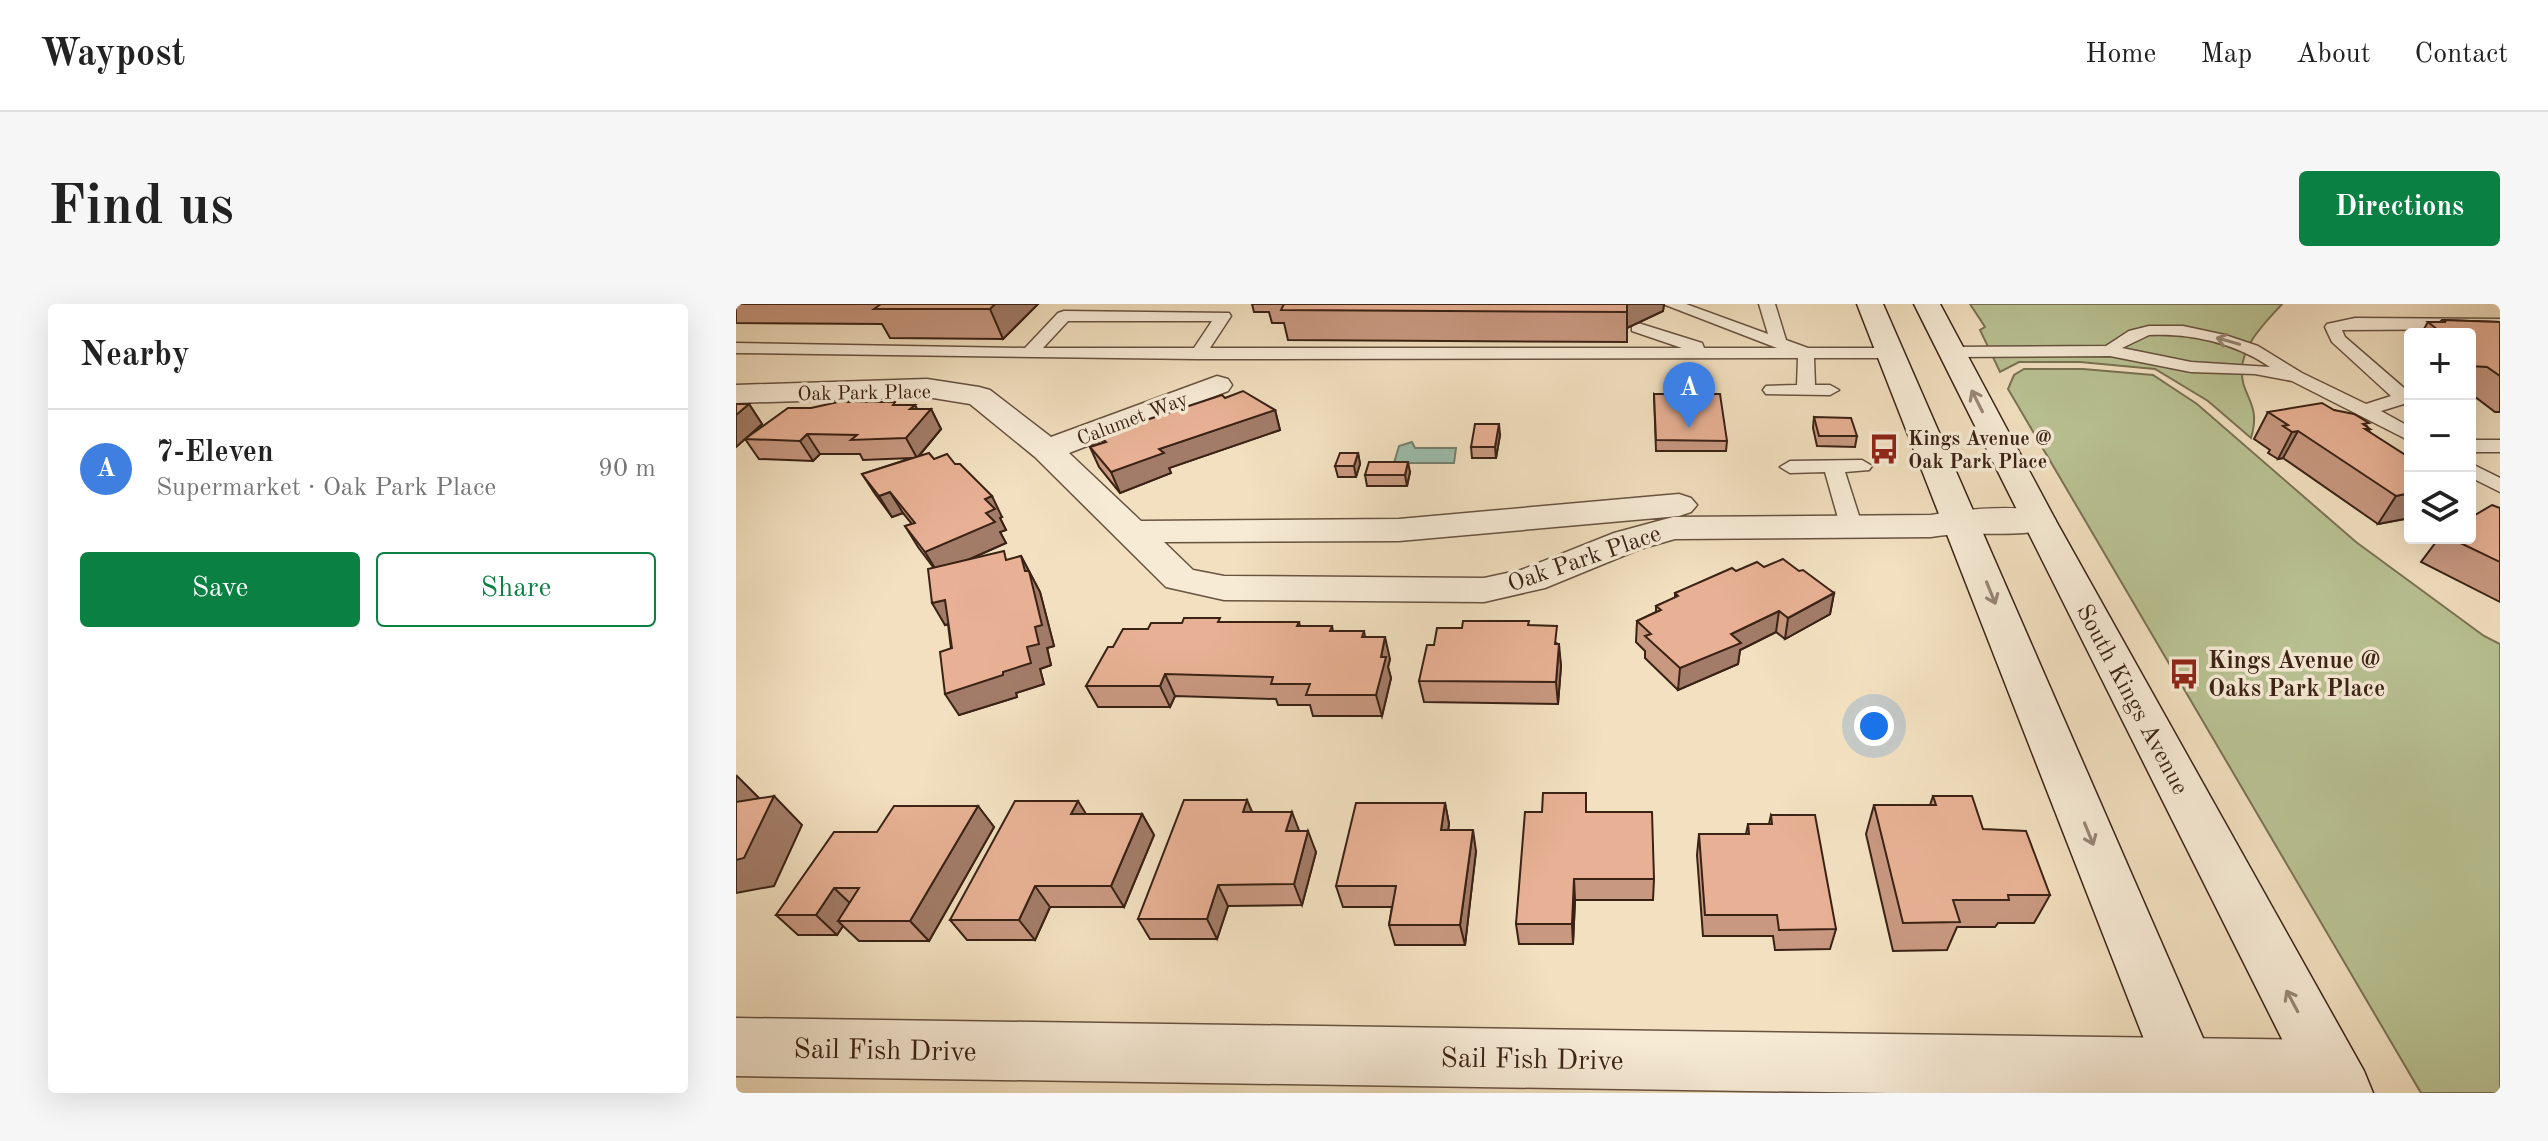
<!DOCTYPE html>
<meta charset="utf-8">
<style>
:root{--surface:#fff;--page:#f6f6f6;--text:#222;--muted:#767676;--line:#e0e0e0;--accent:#0b8043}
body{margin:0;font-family:"Old Standard TT",serif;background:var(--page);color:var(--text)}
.controls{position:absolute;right:24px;top:24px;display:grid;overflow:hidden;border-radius:8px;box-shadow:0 8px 32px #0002}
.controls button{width:72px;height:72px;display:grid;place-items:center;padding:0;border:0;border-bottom:2px solid var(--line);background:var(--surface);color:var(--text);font:40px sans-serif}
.you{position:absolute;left:1138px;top:422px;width:28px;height:28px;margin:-20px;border:6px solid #fff;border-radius:50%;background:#1a73e8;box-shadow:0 0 0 12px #1a73e833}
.badge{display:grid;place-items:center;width:52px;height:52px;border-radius:50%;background:var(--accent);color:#fff;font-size:26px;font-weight:700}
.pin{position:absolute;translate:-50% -66px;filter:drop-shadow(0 2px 4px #0008)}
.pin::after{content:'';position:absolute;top:42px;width:28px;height:24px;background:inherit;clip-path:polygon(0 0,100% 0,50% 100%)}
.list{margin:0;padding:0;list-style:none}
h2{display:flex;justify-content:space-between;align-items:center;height:104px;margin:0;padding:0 32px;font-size:34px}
h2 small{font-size:26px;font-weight:400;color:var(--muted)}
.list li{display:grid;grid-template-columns:52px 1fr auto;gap:24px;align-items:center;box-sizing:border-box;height:120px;padding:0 32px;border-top:2px solid var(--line)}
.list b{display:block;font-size:30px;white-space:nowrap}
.list p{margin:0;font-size:26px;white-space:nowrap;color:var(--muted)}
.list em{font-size:26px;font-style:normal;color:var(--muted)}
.actions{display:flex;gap:16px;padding:24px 32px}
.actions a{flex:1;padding:18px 0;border:2px solid var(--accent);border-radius:8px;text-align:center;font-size:28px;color:var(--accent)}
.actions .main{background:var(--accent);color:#fff}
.icon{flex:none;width:44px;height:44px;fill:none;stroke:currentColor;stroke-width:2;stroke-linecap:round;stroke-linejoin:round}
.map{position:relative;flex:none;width:1764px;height:789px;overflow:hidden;border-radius:8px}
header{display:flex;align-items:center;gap:48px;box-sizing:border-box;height:112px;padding:0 40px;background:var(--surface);border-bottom:2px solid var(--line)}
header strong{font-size:38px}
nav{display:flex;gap:44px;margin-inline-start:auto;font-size:28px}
.intro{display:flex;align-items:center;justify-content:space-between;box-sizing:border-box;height:192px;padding:0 48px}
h1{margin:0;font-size:56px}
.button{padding:20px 36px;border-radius:8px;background:var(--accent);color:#fff;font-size:28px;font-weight:700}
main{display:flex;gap:48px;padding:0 48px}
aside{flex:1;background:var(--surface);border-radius:8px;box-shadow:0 8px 32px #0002}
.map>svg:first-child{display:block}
.green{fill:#b9c293;stroke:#7a7254;stroke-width:2}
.water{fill:#9cbead;stroke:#758070;stroke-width:2}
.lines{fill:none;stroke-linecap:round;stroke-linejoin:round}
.lane-casing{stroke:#685240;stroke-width:3}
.street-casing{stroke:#685240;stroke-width:3}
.secondary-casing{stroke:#3a2215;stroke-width:3}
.lane{fill:#f7ebd6;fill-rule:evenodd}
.street{fill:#f7ebd6;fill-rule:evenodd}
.secondary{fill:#f7ebd6;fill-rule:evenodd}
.wall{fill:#c89880;stroke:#3a2215;stroke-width:2}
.shaded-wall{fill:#a27c68;stroke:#3a2215;stroke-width:2}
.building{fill:#e8b195;stroke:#3a2215;stroke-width:2}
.oneway{stroke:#988676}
.labels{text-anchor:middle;stroke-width:7;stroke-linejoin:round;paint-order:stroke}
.far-street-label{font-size:20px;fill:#3a2215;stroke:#f7ebd6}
.far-poi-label{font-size:20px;font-weight:bold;fill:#3a2215;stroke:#f7ebd6;text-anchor:start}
.street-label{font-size:24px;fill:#3a2215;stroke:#f7ebd6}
.poi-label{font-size:24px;font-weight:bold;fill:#3a2215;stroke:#f7ebd6;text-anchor:start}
.near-street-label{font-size:28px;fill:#3a2215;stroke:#f7ebd6}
</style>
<header>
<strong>Waypost</strong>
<nav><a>Home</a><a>Map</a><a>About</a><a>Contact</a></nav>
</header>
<div class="intro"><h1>Find us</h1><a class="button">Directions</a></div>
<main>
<aside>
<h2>Nearby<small></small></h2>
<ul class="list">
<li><span class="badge" style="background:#3f7fe0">A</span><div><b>7-Eleven</b><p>Supermarket · Oak Park Place</p></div><em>90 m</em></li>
</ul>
<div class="actions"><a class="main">Save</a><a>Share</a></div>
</aside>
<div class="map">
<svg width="1764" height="789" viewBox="0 0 1764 789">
<rect width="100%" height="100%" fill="#f2e0c0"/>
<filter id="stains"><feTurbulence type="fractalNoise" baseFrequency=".0025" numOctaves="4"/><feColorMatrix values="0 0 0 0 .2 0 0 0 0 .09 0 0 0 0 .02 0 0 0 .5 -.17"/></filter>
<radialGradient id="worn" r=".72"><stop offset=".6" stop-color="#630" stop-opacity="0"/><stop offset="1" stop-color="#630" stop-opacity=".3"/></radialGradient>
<!-- green -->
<g class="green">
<path d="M1234 0H1546C1530 18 1507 39 1506 65 1504 92 1526 98 1515 134L1472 97 1419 65 1344 58H1283L1264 68 1244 26 1249 23Z"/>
<path d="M1288 65H1347L1417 71 1461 100 1620 238 1748 332 1764 340V789H1685L1272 85 1278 71Z"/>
</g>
<!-- water -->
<path class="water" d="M676 138 679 144H720L718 159H658L663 142Z"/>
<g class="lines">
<!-- lane casing -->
<g class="lane-casing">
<g id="lane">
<path d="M927 0H950L1032 30 1023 0H1039L1050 36 1072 44H1155L1163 49 1155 54H1078L1079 81H1094L1103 86 1094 91 1030 90 1027 86 1030 82 1061 81 1062 54 462 55 0 49V39L289 44 322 9 328 7 493 9 495 12 474 44H946L896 27V21L902 19 966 39 968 44H1041ZM332 17H476L458 44H307Z"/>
<path d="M1619 14 1764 15V25L1606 26 1609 33 1668 84 1674 95 1671 99 1645 107 1674 123V137L1556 77 1519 70 1455 68 1374 52 1216 53 1208 48 1216 43 1370 42 1393 27 1413 22H1447L1489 31 1522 42 1566 69 1630 100 1655 92 1596 38 1589 23 1591 20ZM1413 31C1455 29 1499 39 1534 63L1455 58 1386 44Z"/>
<rect x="1734" y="136" width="30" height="12"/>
<path d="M1126 156 1136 162 1133 166 1109 168 1126 221 1115 227 1104 221 1089 168 1054 169 1044 163 1054 157Z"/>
<path d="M1734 159 1764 174V188L1734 173Z"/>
</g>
</g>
<!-- street casing -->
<g class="street-casing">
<g id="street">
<path d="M481 72 492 75 496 81 492 87 333 149 405 217 663 215 943 190 955 194 961 201 955 208 943 212 663 237 428 238 457 266 488 272 748 274 785 266 878 229 937 213 1195 211C1232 205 1278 200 1315 209L1320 217 1315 225C1277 234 1234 226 1195 233L939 235 904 245 809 284 748 298 488 296 430 283 299 153 234 100 191 93 0 99V81L191 75 243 83 254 86 315 133Z"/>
<path d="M0 714 1593 736 1614 745 1623 766 1614 787 1609 789H1154L0 772Z"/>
</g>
</g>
<!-- secondary casing -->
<g class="secondary-casing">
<g id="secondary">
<path d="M1121 0H1147L1491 789H1429Z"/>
<path d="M1178 0H1204L1320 217 1628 767 1637 789H1573Z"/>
</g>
</g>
<!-- lane -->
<use href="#lane" class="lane"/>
<!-- street -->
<use href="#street" class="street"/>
<!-- secondary -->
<use href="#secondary" class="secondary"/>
</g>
<!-- wall -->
<g class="wall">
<path d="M0 0H302L267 35 154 34 146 20 0 19Z"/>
<path d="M516 0H928L927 7 891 24V38L552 36 548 19H536L533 8H518Z"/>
<path d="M1706 16 1764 18V108H1759L1734 89V30H1685L1692 18H1704Z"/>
<path d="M918 90 991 137 990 147H920Z"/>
<path d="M489 94 539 106 544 126 433 164 435 169 384 189 363 163 354 143 367 139 365 133Z"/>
<path d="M0 100H13L26 120 9 135 75 104 161 101 181 105H195L205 125 183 152 198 155 266 213 264 214 270 226 264 228 270 239 232 256H273L285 252 304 288 318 342 311 344 315 361 304 365 308 380 280 389 281 393 223 411 212 320 209 321 197 263 182 243 169 222 176 220 167 209 156 213 139 190 126 170 176 154 127 156 124 150H84L77 157 23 155 9 135 0 143Z"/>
<path d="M1598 106 1631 122 1674 214 1642 220 1547 154 1542 155 1532 149 1534 146 1518 135 1532 108Z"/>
<path d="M1078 113 1121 132 1119 143 1081 142 1077 124Z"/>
<path d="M764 131 760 154H736L735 143Z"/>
<path d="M622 149 624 160 620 173H602L599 162Z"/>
<path d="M674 168 671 182H631L629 171Z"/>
<path d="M1764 204V298L1685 258 1703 234H1734Z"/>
<path d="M1028 263 1063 267 1098 289 1094 310 1049 335 1040 328 1004 346 1002 360 942 386 909 354V347L900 338 901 317 920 308V302L939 294V289L1000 267Z"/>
<path d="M486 318H563L564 322H596L597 327H628L629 333 654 355 652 363 655 374 646 412H577L574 401H542L540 395 439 392 434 403H362L350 382 377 343 412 325Z"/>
<path d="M793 321 822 340 825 362 822 400 688 398 683 377 698 341 726 324Z"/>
<path d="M1197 492 1247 525 1314 591 1298 619H1262L1259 623H1221L1211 646 1157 647 1130 530 1138 501H1194Z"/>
<path d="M709 499 713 520 712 526 740 547 729 641H659L653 621 656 603H607L600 582Z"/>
<path d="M242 502 258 523 193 637H123L107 622 101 631H62L40 611 141 528Z"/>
<path d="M516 508 563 527 580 548 566 601 492 602 481 635H414L402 615Z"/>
<path d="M806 508H851L918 575 917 596H839L837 640H783L780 620Z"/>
<path d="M350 510H406L418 531 388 603H314L299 636H231L214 616Z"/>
<path d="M1035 511 1100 625 1094 645 1039 646 1037 632H967L961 551 963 530H1010L1012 520H1033Z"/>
</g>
<!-- shaded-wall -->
<g class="shaded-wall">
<path d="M259 0H302L267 35 254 5Z"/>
<path d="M891 0H928L927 7 891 24Z"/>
<path d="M13 100 26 120 0 143V111Z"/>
<path d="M179 101 186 114 195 105 205 125 181 154 170 134 174 105Z"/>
<path d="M539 106 544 126 433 164 435 169 384 189 375 168 423 145Z"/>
<path d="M763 120 764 131 760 154 759 143Z"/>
<path d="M1562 127 1547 154 1542 155 1556 128Z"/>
<path d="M71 130 84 150 77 157 64 137Z"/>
<path d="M622 149 624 160 620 173 618 162Z"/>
<path d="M672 158 674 168 671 182 669 171Z"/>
<path d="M154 188 167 209 156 213 143 192Z"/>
<path d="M1674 189V214L1642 220 1660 192Z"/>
<path d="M256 192 266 213 264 214 270 226 264 228 270 239 202 269 189 248 250 209 249 195Z"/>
<path d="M285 252 304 288 318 342 311 344 315 361 304 365 308 380 280 389 281 393 223 411 209 390 267 368 291 343 299 323Z"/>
<path d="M1098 289 1094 310 1049 335 1052 314Z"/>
<path d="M209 296 223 317 209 321 196 299Z"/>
<path d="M1043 307 1040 328 1004 346 1002 360 942 386 944 364 995 330Z"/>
<path d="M649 333 654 355 652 363 655 374 646 412 640 391 645 353Z"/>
<path d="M823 340 825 362 822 400 820 378Z"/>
<path d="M429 370 439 392 434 403 424 382Z"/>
<path d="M1 472 30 501 0 512V475Z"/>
<path d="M38 492 66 521 38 582 0 589V556Z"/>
<path d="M511 496 520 517 507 508Z"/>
<path d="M342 497 355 518 335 510Z"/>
<path d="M709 499 713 520 709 547 705 526Z"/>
<path d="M242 502 258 523 193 637 174 617Z"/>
<path d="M556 508 564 529 550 527Z"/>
<path d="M406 510 418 531 388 603 375 582Z"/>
<path d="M737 526 740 547 729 641 724 621Z"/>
<path d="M572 527 580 548 566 601 558 580Z"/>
<path d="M838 575 839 596 837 640 836 620Z"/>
<path d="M482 581 492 602 481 635 471 615Z"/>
<path d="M299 582 314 603 299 636 283 616Z"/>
<path d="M98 584 119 604 102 617 107 622 101 631 80 611Z"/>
</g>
<!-- building -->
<g class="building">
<path d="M145 0H259L254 5H138Z"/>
<path d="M548 0H891V8L545 6Z"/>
<path d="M1706 16 1764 18V72L1751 63 1734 62V30H1707L1692 18H1710Z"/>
<path d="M507 87 539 106 423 145 428 149 375 168 354 143 370 138 365 133 389 123 486 91 489 94Z"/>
<path d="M918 90H984L991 137 920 136Z"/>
<path d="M102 98H159L157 101H179L174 105H195L170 134 115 136 121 131 71 130 64 137 9 135 52 104H75Z"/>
<path d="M1586 99 1598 106 1618 110 1633 119 1627 120 1634 125H1629L1668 150 1674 151V189L1660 192 1562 127 1556 128 1547 122 1552 121 1532 108Z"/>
<path d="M0 100H13L0 111Z"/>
<path d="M1078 113 1115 114 1121 132H1083Z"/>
<path d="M739 120H763L759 143H735Z"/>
<path d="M193 149 198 155 211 150 219 160H224L256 192 249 195 259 205 250 209 259 218 189 248 169 222 179 219 154 188 143 192 126 170Z"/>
<path d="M604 149H622L618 162H599Z"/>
<path d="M633 158H672L669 171H629Z"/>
<path d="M1756 201 1764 204V258L1714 234H1734V214Z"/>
<path d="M268 247 270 256 285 252 289 267H293L306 321 299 323 303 340 291 343 295 359 267 368V371L209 390 204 348 216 344 209 296 196 299 192 265Z"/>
<path d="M1047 255 1063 267 1067 266 1098 289 1052 314 1043 307 995 330 1005 339 944 364 909 332 915 330 901 317 925 306 920 302 942 292 939 289 996 264 1000 267 1021 258 1028 263Z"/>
<path d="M448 314H484L482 318H563L561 322H596L594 327H628L626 333H649L645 353H650L640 391H570L574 380H535L537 373 429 370 424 382H350L372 343H377L387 325H412L415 319H446Z"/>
<path d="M727 317H793L792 321 821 322 819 340H823L820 378 683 377 691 341H698L701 324H726Z"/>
<path d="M807 489H850V508H916L918 575H838L836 620H780L789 508H806Z"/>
<path d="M38 492 8 554 0 556V498Z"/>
<path d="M1197 492H1236L1247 525 1290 527 1314 591H1272L1273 596H1217L1224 618 1167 619 1138 501H1200Z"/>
<path d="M448 496H511L507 508H556L550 527H572L558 580 482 581 471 615H402Z"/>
<path d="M279 497H342L335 510H406L375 582H299L283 616H214Z"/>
<path d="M620 499H709L705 526H737L724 621H653L660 582H600Z"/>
<path d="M158 502H242L174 617H102L123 584H98L80 611H40L98 528H141Z"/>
<path d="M1035 511H1079L1100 625 1043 626 1041 611H969L963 530H1013L1012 520H1036Z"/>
</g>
<!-- one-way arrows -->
<defs><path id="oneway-shaft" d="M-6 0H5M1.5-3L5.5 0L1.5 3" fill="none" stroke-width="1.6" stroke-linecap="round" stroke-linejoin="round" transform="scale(2)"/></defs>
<g class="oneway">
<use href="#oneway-shaft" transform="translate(1492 37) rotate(-164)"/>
<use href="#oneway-shaft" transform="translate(1241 97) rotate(-117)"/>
<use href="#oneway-shaft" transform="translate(1255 289) rotate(68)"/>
<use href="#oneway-shaft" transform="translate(1353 530) rotate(68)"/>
<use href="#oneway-shaft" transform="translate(1556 697) rotate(-118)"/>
</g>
<!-- icons -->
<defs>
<g id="bus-bare" transform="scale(2.4)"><path d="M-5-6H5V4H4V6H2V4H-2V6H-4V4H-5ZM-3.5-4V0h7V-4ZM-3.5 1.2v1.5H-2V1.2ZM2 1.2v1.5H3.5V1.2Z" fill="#8f2418" stroke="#f7ebd6" stroke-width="2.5" paint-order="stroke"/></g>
</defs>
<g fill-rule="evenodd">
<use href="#bus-bare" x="1148" y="145"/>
<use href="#bus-bare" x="1448" y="370"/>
</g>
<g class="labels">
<!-- far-street labels -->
<g class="far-street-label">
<text transform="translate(128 88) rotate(-1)" y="7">Oak Park Place</text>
<text transform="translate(396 114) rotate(-21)" y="7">Calumet Way</text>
</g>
<!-- far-poi labels -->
<g class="far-poi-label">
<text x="1172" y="141">Kings Avenue @<tspan x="1172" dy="23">Oak Park Place</tspan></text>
</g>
<!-- street labels -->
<g class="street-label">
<text transform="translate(848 254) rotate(-19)" y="8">Oak Park Place</text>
<text transform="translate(1397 395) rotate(62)" y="8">South Kings Avenue</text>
</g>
<!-- poi labels -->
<g class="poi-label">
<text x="1472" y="364">Kings Avenue @<tspan x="1472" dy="28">Oaks Park Place</tspan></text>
</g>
<!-- near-street labels -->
<g class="near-street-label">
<text transform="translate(149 745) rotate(1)" y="10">Sail Fish Drive</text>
<text transform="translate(796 754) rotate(1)" y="10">Sail Fish Drive</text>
</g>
</g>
<rect width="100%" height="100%" filter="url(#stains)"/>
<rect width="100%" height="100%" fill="url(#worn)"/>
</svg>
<div class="controls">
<button>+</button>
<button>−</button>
<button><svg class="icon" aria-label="layers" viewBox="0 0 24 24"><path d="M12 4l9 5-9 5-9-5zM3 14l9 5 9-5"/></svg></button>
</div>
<div class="you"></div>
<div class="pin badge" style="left:953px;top:124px;background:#3f7fe0">A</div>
</div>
</main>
